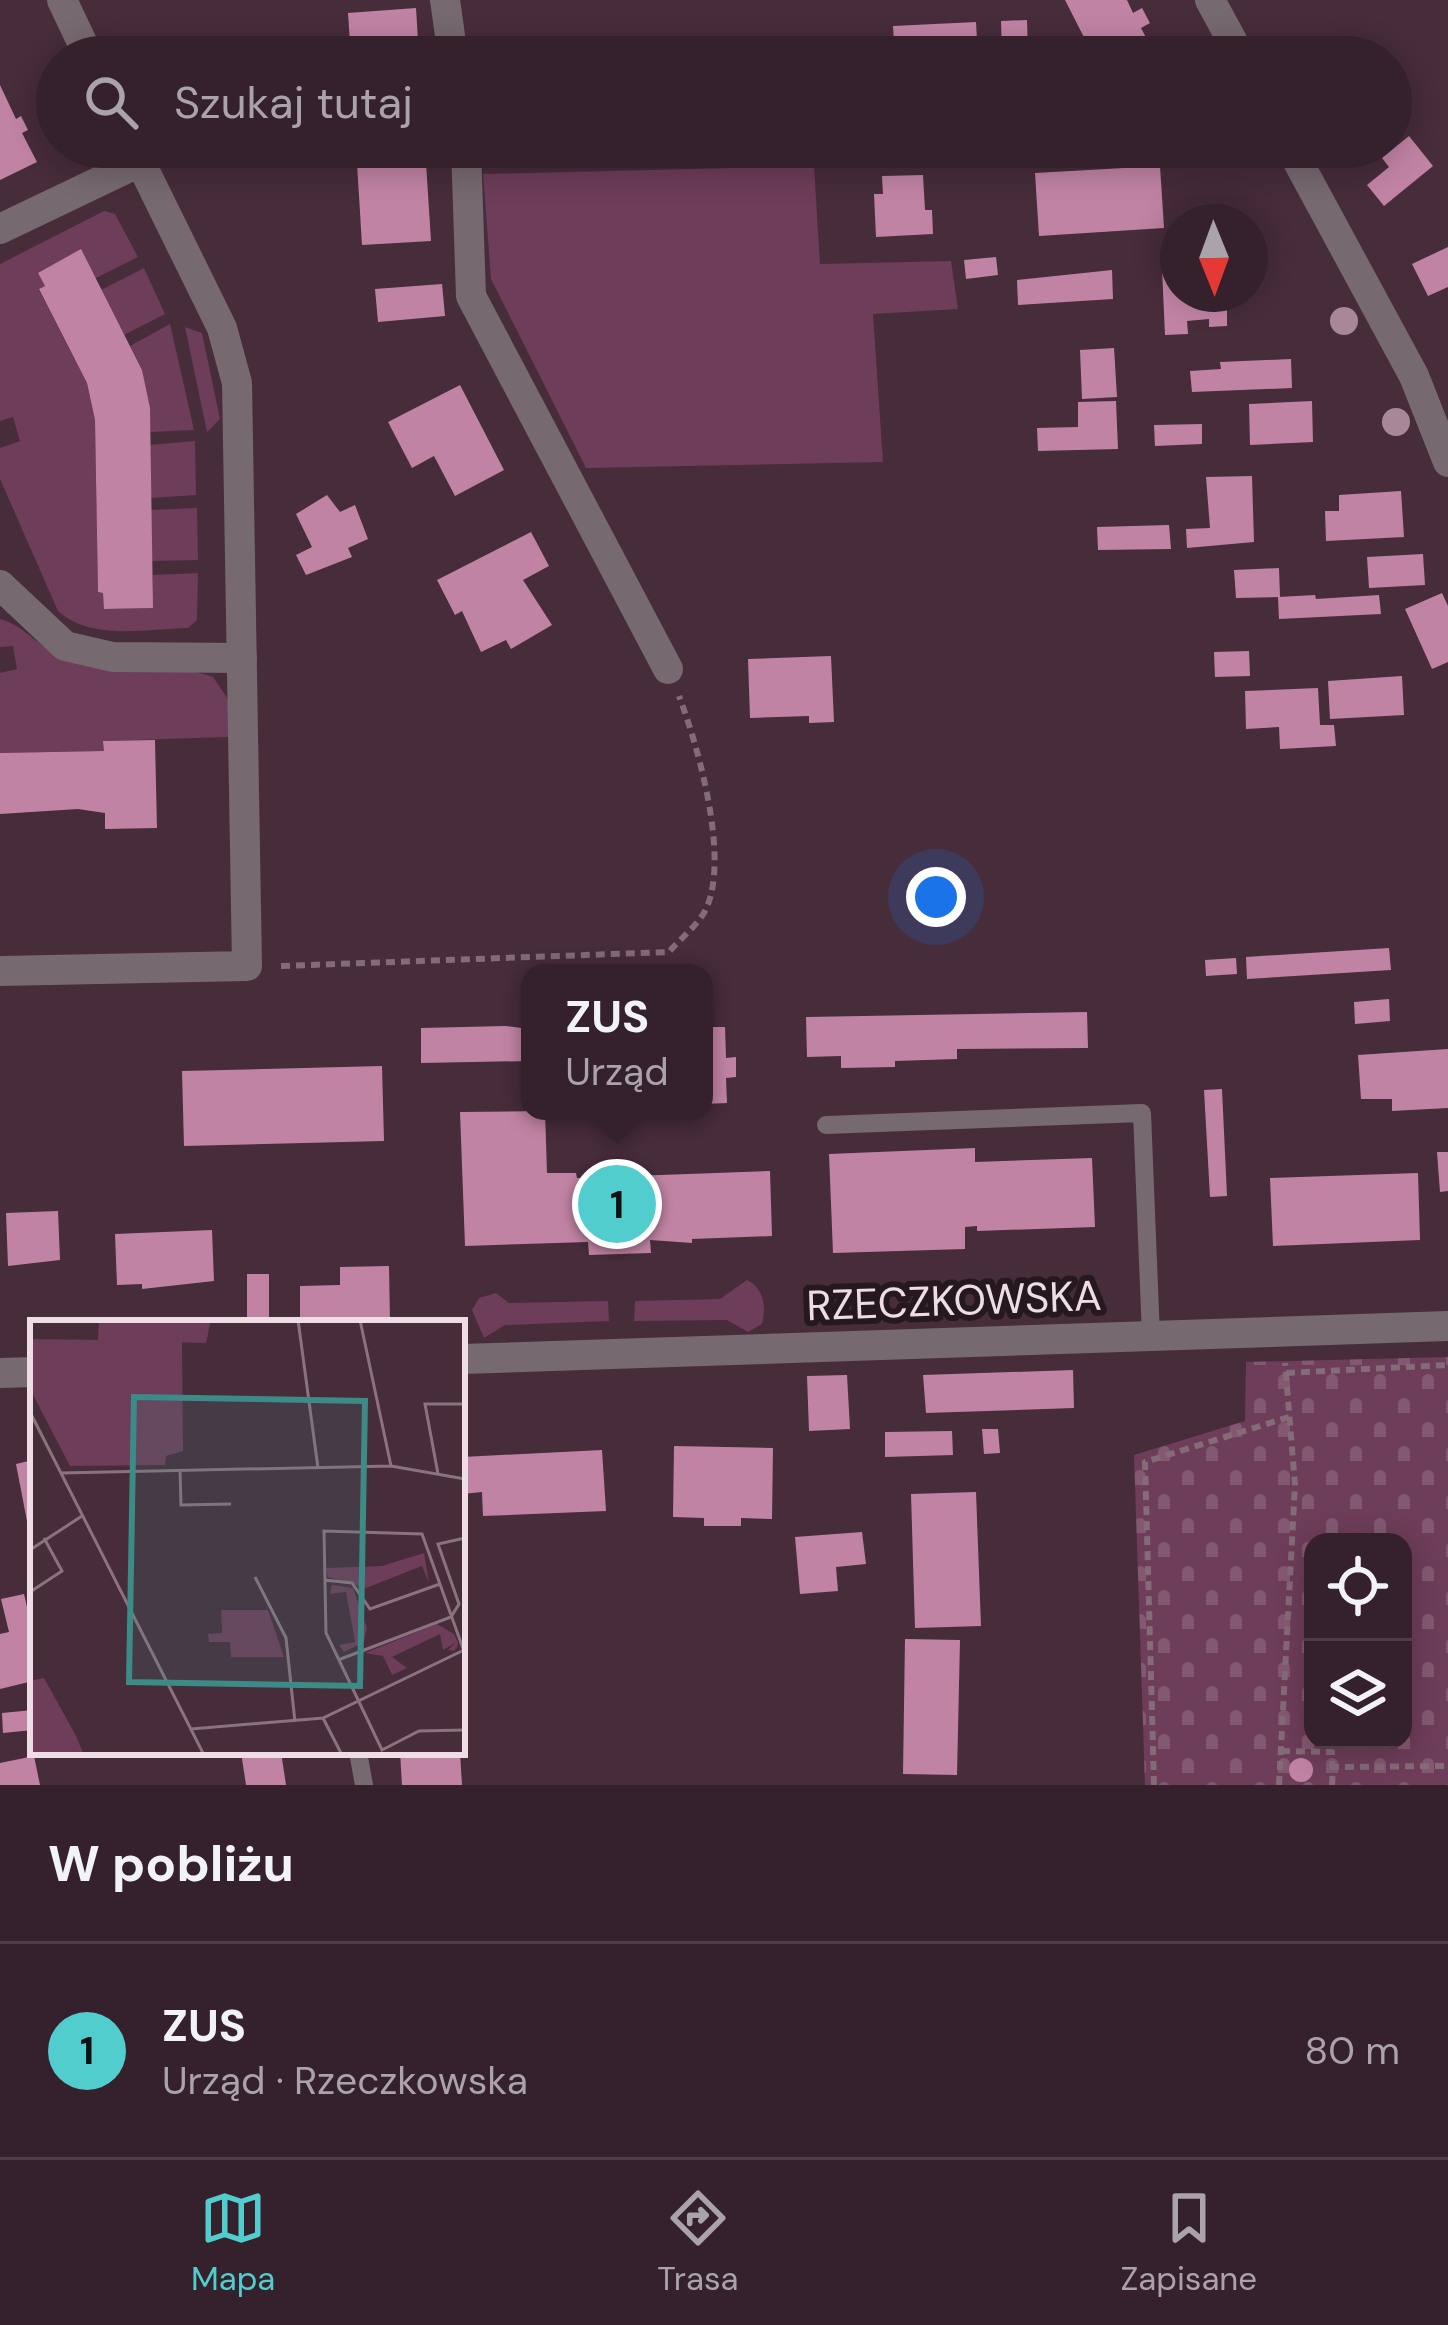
<!DOCTYPE html>
<html lang="pl">
<meta charset="utf-8">
<style>
:root{--surface:#35212c;--page:#402e38;--text:#f1f3f6;--muted:#aaa3a9;--line:#4f3e48;--accent:#52cdce}
body{margin:0;font-family:"DM Sans",sans-serif;background:var(--page);color:var(--text)}
.controls{position:absolute;right:36px;bottom:36px;display:grid;overflow:hidden;border-radius:24px;box-shadow:0 6px 30px #0003}
.controls button{width:108px;height:108px;display:grid;place-items:center;padding:0;border:0;border-bottom:3px solid var(--line);background:var(--surface);color:var(--text);font:60px sans-serif}
.compass{position:absolute;left:1160px;top:204px;width:108px;height:108px;border-radius:50%;background:var(--surface);box-shadow:0 6px 30px #0003;rotate:179deg}
.you{position:absolute;left:936px;top:897px;width:42px;height:42px;margin:-30px;border:9px solid #fff;border-radius:50%;background:#1a73e8;box-shadow:0 0 0 18px #1a73e833}
.badge{display:grid;place-items:center;width:78px;height:78px;border-radius:50%;background:var(--accent);color:#111;font-size:39px;font-weight:700}
.pin{position:absolute;translate:-50% -50%;border:6px solid #fff;box-shadow:0 3px 12px #0006}
.popup{position:absolute;left:521px;top:964px;width:192px;height:156px;box-sizing:border-box;display:grid;place-content:center;border-radius:24px;background:var(--surface);filter:drop-shadow(0 3px 9px #0005);font-size:39px;white-space:nowrap;color:var(--muted)}
.popup b{font-size:45px;color:var(--text)}
.popup::after{content:'';position:absolute;left:50%;top:100%;margin-left:-24px;border:24px solid transparent;border-top-color:var(--surface)}
.list{margin:0;padding:0;list-style:none}
h2{display:flex;justify-content:space-between;align-items:center;height:156px;margin:0;padding:0 48px;font-size:51px}
h2 small{font-size:39px;font-weight:400;color:var(--muted)}
.list li{display:grid;grid-template-columns:78px 1fr auto;gap:36px;align-items:center;box-sizing:border-box;height:216px;padding:0 48px;border-top:3px solid var(--line)}
.list b{display:block;font-size:45px;white-space:nowrap}
.list p{margin:0;font-size:39px;white-space:nowrap;color:var(--muted)}
.list em{font-size:39px;font-style:normal;color:var(--muted)}
.icon{flex:none;width:66px;height:66px;fill:none;stroke:currentColor;stroke-width:2;stroke-linecap:round;stroke-linejoin:round}
.map{position:relative;flex:none;width:1448px;height:1785px;overflow:hidden}
.search{position:absolute;background:var(--surface);box-shadow:0 6px 30px #0003;left:36px;right:36px;top:36px;height:132px;display:flex;align-items:center;gap:30px;box-sizing:border-box;padding:0 42px;border-radius:66px;color:var(--muted);font-size:45px}
.sheet{height:372px;background:var(--surface)}
nav{display:flex;justify-content:space-around;align-items:center;box-sizing:border-box;height:168px;border-top:3px solid var(--line);background:var(--surface);font-size:33px;color:var(--muted)}
nav a{display:grid;justify-items:center;gap:6px}
nav .on{color:var(--accent)}
.map>svg:first-child{display:block}
.green{fill:#6e3d59}
.cemetery{fill:url(#cemetery-stones);fill-rule:evenodd}
.building{fill:#c183a4}
.lines{fill:none;stroke-linecap:round;stroke-linejoin:round}
.path{stroke:#836b77;stroke-width:6;stroke-dasharray:9 6;stroke-linecap:butt}
.service{stroke:#776970;stroke-width:18}
.minor{stroke:#776970;stroke-width:30}
.tertiary{stroke:#776970;stroke-width:30}
.tree{fill:#a78798}
.labels{text-anchor:middle;stroke-width:12;stroke-linejoin:round;paint-order:stroke}
.street-label{font-size:42px;fill:#eedde5;stroke:#25191f}
.inset-road{fill:none;stroke:#8a737e;stroke-width:3}
.view{fill:#3c8b86;fill-opacity:0.15;stroke:#3c8b86;stroke-width:6}
.inset-edge{fill:none;stroke:#eedde5;stroke-width:6}
</style>
<div class="map">
<svg width="1448" height="1785" viewBox="0 0 1448 1785">
<defs>
<pattern id="cemetery-stones" width="16" height="16" patternUnits="userSpaceOnUse" patternTransform="scale(3)"><rect width="16" height="16" fill="#6e3d59"/><path d="M2 7V4a2 2 0 0 1 4 0v3zM10 15v-3a2 2 0 0 1 4 0v3z" fill="#835971"/></pattern>
</defs>
<rect width="100%" height="100%" fill="#472c3a"/>
<!-- green -->
<g class="green">
<path d="M814 166 820 264 951 261 958 309 873 314 883 462 586 468 491 279 483 174Z"/>
<path d="M104 211 115 214 138 257 96 278 38 273 45 286 39 290 87 383 95 420 98 592 103 593 105 609 152 608 153 575 198 573 197 620 188 628C146 629 91 641 58 611L0 479V448L20 441 13 417 0 421V264Z"/>
<path d="M144 268 165 314 124 335 101 290Z"/>
<path d="M170 324 194 430 150 432 142 370 130 346Z"/>
<path d="M185 327 202 333 220 419 207 432Z"/>
<path d="M195 441 196 495 151 498 150 445Z"/>
<path d="M197 508 198 560 152 561 151 510Z"/>
<path d="M0 619C26 626 39 649 64 657 107 671 183 664 213 677L228 699V737L104 741V751L0 753V673L17 669 13 646 0 647Z"/>
<path d="M747 1280C763 1287 767 1307 762 1324L748 1332 727 1320 634 1321 635 1301 720 1299Z"/>
<path d="M496 1293 509 1303 608 1301 609 1321 505 1325 484 1338 472 1310 479 1298Z"/>
</g>
<!-- cemetery -->
<path class="cemetery" d="M1448 1357V1785H1145L1134 1455 1245 1421 1246 1362ZM1313 1542H1403V1740H1313Z"/>
<!-- building -->
<g class="building">
<path d="M1065 0H1127L1133 13 1142 8 1150 23 1141 28 1152 49 1136 57H1094Z"/>
<path d="M416 8 419 57H351L348 13Z"/>
<path d="M1027 20 1028 51H1002L1001 21Z"/>
<path d="M976 22 978 57H895L893 26Z"/>
<path d="M0 85 16 119 21 116 28 130 22 133 37 162 0 180Z"/>
<path d="M1409 136 1433 166 1384 206 1367 185 1389 167 1382 158Z"/>
<path d="M356 147H425L431 241 362 245Z"/>
<path d="M1160 166 1164 228 1039 236 1035 173Z"/>
<path d="M923 175 925 210H932L933 234 876 237 874 194H883L882 176Z"/>
<path d="M1448 247V287L1428 296 1412 264Z"/>
<path d="M81 249 142 370 150 408 153 608 104 609 103 593 98 592 95 420 87 383 39 289 45 286 38 273Z"/>
<path d="M996 257 998 275 966 279 964 260Z"/>
<path d="M1178 268V294H1227V326L1209 327V319L1187 321 1188 334 1165 335 1162 269Z"/>
<path d="M1112 270 1113 299 1018 305 1017 280Z"/>
<path d="M442 284 445 316 378 322 375 289Z"/>
<path d="M1114 348 1117 397 1082 399 1080 350Z"/>
<path d="M1291 359 1292 388 1192 392 1190 371 1221 369 1220 362Z"/>
<path d="M460 385 504 470 455 496 434 456 412 468 388 422Z"/>
<path d="M1116 401 1118 449 1038 451 1037 428 1078 427V402Z"/>
<path d="M1312 401 1313 442 1250 445 1249 404Z"/>
<path d="M1202 424V444L1155 446 1154 425Z"/>
<path d="M1252 476 1254 542 1187 548 1186 529 1210 528 1206 477Z"/>
<path d="M1401 491 1404 537 1326 541 1325 511H1339V495Z"/>
<path d="M327 495 340 512 355 505 368 539 348 548 352 557 306 575 296 555 312 547 296 514Z"/>
<path d="M1169 525 1171 549 1098 550 1097 527Z"/>
<path d="M531 532 549 566 523 580 552 625 511 649 506 640 481 652 462 611 455 615 437 580Z"/>
<path d="M1423 554 1425 585 1369 588 1367 557Z"/>
<path d="M1279 568 1280 597 1236 598 1234 570Z"/>
<path d="M1442 593 1448 606V662L1432 669 1405 609Z"/>
<path d="M1315 595 1316 599 1379 595 1381 614 1279 619 1278 597Z"/>
<path d="M1249 651 1250 676 1215 677 1214 652Z"/>
<path d="M831 656 834 722 809 723V716L750 718 748 659Z"/>
<path d="M1402 676 1404 715 1330 719 1328 681Z"/>
<path d="M1318 688 1320 725H1334L1336 746 1280 749 1279 727 1246 729 1245 691Z"/>
<path d="M155 740 157 828 105 829V813L78 809 0 814V753L104 751 103 741Z"/>
<path d="M1389 948 1391 970 1247 979 1246 957Z"/>
<path d="M1236 958 1237 974 1206 976 1205 960Z"/>
<path d="M1389 999 1390 1021 1355 1024 1354 1002Z"/>
<path d="M1087 1012 1088 1048 957 1049V1059L895 1061V1067L841 1068V1056L807 1057 806 1017Z"/>
<path d="M505 1026 530 1029V1061L421 1063V1028Z"/>
<path d="M704 1027H725L726 1058 736 1057V1077L726 1078 727 1103 704 1104Z"/>
<path d="M1448 1049V1108L1392 1111V1099H1361L1358 1055Z"/>
<path d="M382 1066 384 1141 184 1146 182 1071Z"/>
<path d="M1222 1089 1227 1196 1210 1197 1204 1090Z"/>
<path d="M545 1111 547 1173H576L577 1178 770 1171 772 1236 692 1239V1243L650 1240 651 1253 589 1255 588 1242 465 1246 460 1112Z"/>
<path d="M975 1148V1162L1092 1158 1095 1227 977 1231V1226L965 1227V1249L833 1253 829 1154Z"/>
<path d="M1437 1152H1448V1191L1440 1192Z"/>
<path d="M1418 1173 1420 1240 1273 1246 1270 1178Z"/>
<path d="M58 1211 60 1260 8 1266 6 1213Z"/>
<path d="M212 1230 214 1281 142 1289V1284L117 1285 115 1234Z"/>
<path d="M389 1266 390 1323H300V1286L340 1285V1267Z"/>
<rect x="247" y="1274" width="22" height="44"/>
<path d="M1073 1370 1074 1408 926 1413 923 1375Z"/>
<path d="M847 1375 850 1429 809 1431 807 1376Z"/>
<path d="M982 1429H998L1000 1453 984 1454Z"/>
<path d="M952 1431 953 1455 885 1457V1432Z"/>
<path d="M674 1446 773 1448 772 1519 741 1518V1526H704V1518L673 1517Z"/>
<path d="M602 1450 606 1511 483 1516 482 1492 462 1494V1457Z"/>
<path d="M33 1460V1541L31 1542 16 1464Z"/>
<path d="M976 1492 981 1626 915 1628 911 1494Z"/>
<path d="M862 1532 866 1564 836 1567 838 1591 800 1594 795 1537Z"/>
<path d="M24 1594 33 1633V1681L0 1689V1634L9 1632 1 1599Z"/>
<path d="M905 1639 960 1640 957 1775 903 1774Z"/>
<path d="M33 1710V1730L3 1733 2 1713Z"/>
<path d="M241 1752H281L286 1785H246Z"/>
<path d="M400 1752H460L462 1785H402Z"/>
<path d="M34 1756 40 1785H0V1763Z"/>
<circle cx="1301" cy="1770" r="12"/>
</g>
<g class="lines">
<!-- path -->
<g class="path">
<path d="M281 966 669 952C680 939 699 924 706 909 730 858 698 746 679 696"/>
<path d="M1286 1373 1448 1365"/>
<path d="M1281 1751 1332 1752V1766"/>
<path d="M1154 1785 1145 1462 1289 1417"/>
<path d="M1279 1785 1295 1485 1285 1363"/>
<path d="M1332 1785 1333 1767 1448 1766"/>
</g>
<!-- service -->
<g class="service">
<path d="M826 1125 1142 1113 1151 1336"/>
<path d="M358 1752 364 1785"/>
</g>
<!-- minor -->
<g class="minor">
<path d="M62 0 89 57"/>
<path d="M445 0 453 57"/>
<path d="M466 147 471 296 668 669"/>
<path d="M0 229 140 162"/>
<path d="M0 585 65 646 113 657 242 658"/>
<path d="M0 971 247 966 237 383 222 328 133 147"/>
<path d="M462 1359 1448 1326"/>
<path d="M0 1373 33 1372"/>
</g>
<!-- tertiary -->
<g class="tertiary">
<path d="M1210 0 1241 57"/>
<path d="M1290 147 1414 376 1448 462"/>
</g>
</g>
<!-- trees -->
<g class="tree">
<circle cx="1344" cy="321" r="14"/>
<circle cx="1396" cy="422" r="14"/>
</g>
<g class="labels">
<!-- street labels -->
<g class="street-label">
<text transform="translate(954 1300) rotate(-2)" y="15">RZECZKOWSKA</text>
</g>
</g>
<!-- overview -->
<g transform="translate(30 1320)">
<rect width="435" height="435" fill="#472c3a"/>
<path d="M69 0H181L176 23 68 20ZM394 233 399 263 392 246 336 268 298 257 296 248 352 246ZM302 265 323 268 337 308 334 322 314 332 309 325 325 322 316 272 300 274ZM191 290H238L254 337H201L200 322H179L178 314 192 313ZM407 304 424 314 428 323 427 327 424 331 418 330 425 323 413 330 410 314 362 337 377 348 362 355 353 336 335 333ZM14 358 45 414 54 435H0V361Z" fill="#6e3d59"/>
<path d="M0 19 152 21 153 131 136 136 135 145 40 146 0 69Z" fill="#6e3d59"/>
<path class="inset-road" d="M268 0 288 148M330 0 361 146M0 92 174 435M150 150 151 185 201 184M31 153 361 146 435 159M408 154 395 84H435M0 230 52 196M225 257 256 318 265 402M294 260 322 263 340 289 410 264M0 272 32 251 14 218M435 334 392 214 294 211 296 313 352 430 389 411 435 410M308 340 421 297 429 284 408 224 435 218M293 398 312 435M161 409 293 398 434 330"/>
<path class="view" d="M104 77 335 81 330 366 99 362Z"/>
<rect width="435" height="435" class="inset-edge"/>
</g>
</svg>
<div class="controls">
<button><svg class="icon" aria-label="locate" viewBox="0 0 24 24"><circle cx="12" cy="12" r="6"/><path d="M12 2v4M12 18v4M2 12h4M18 12h4"/></svg></button>
<button><svg class="icon" aria-label="layers" viewBox="0 0 24 24"><path d="M12 4l9 5-9 5-9-5zM3 14l9 5 9-5"/></svg></button>
</div>
<svg class="compass" viewBox="-18 -18 36 36"><path d="M0-13l5 13h-10z" fill="#e53935"/><path d="M0 13l5-13h-10z" fill="#aaa3a9"/></svg>
<div class="you"></div>
<div class="pin badge" style="left:617px;top:1204px">1</div>
<div class="popup"><b>ZUS</b>Urząd</div>
<div class="search"><svg class="icon" aria-label="search" viewBox="0 0 24 24"><circle cx="10" cy="10" r="6"/><path d="M15 15l6 6"/></svg>Szukaj tutaj</div>
</div>
<section class="sheet">
<h2>W pobliżu<small></small></h2>
<ul class="list">
<li><span class="badge">1</span><div><b>ZUS</b><p>Urząd · Rzeczkowska</p></div><em>80 m</em></li>
</ul>
</section>
<nav>
<a class="on"><svg class="icon" aria-label="map" viewBox="0 0 24 24"><path d="M3 6l6-2 6 2 6-2v14l-6 2-6-2-6 2zM9 4v14M15 6v14"/></svg>Mapa</a>
<a><svg class="icon" aria-label="directions" viewBox="0 0 24 24"><path d="M12 3l9 9-9 9-9-9zM9 14v-3h6M13 9l2 2-2 2"/></svg>Trasa</a>
<a><svg class="icon" aria-label="saved" viewBox="0 0 24 24"><path d="M7 4h10v16l-5-4-5 4z"/></svg>Zapisane</a>
</nav>
